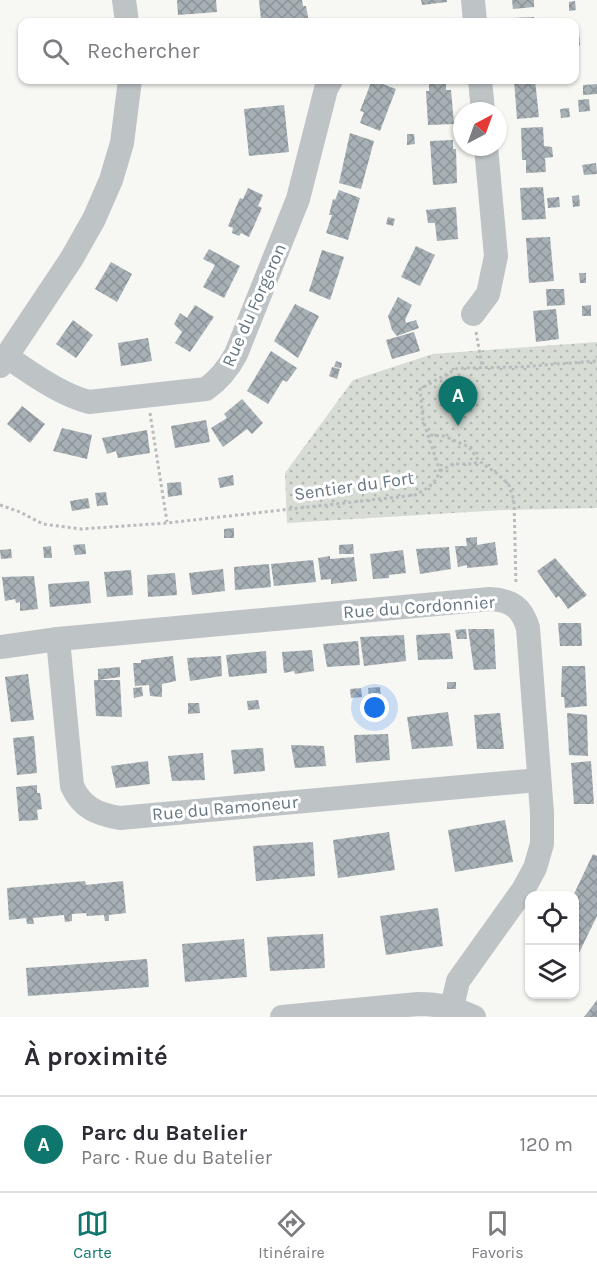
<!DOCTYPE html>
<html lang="fr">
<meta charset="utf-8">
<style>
:root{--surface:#fff;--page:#f7f7f7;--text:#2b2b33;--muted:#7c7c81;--line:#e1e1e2;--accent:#0f766e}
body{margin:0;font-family:Karla,sans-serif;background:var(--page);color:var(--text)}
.controls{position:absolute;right:18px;bottom:18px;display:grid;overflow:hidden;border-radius:12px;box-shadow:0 2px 4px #0004}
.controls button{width:54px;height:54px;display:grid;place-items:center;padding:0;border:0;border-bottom:2px solid var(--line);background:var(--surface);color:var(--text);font:30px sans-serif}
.compass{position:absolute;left:453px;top:102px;width:54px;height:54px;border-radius:50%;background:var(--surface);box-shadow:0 2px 4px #0004;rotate:41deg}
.you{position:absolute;left:375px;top:708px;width:21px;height:21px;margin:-15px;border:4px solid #fff;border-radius:50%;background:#1a73e8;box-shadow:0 0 0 9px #1a73e833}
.badge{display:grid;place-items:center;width:39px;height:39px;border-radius:50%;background:var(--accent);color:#fff;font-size:20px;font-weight:700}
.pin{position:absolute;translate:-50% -50px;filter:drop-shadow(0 2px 3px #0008)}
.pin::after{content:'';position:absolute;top:32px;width:21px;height:18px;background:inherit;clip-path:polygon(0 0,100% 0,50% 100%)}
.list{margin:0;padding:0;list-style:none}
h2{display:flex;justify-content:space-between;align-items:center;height:78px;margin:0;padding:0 24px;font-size:26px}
h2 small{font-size:20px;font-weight:400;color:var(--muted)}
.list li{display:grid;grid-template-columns:39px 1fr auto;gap:18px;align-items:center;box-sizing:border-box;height:96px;padding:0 24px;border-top:2px solid var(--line)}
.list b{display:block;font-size:22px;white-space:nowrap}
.list p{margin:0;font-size:20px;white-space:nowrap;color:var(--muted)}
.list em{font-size:20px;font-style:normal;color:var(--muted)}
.icon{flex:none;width:33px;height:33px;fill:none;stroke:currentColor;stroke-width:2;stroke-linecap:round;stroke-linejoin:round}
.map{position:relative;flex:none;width:597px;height:1017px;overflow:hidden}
.search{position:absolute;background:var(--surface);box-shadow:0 2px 4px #0004;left:18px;right:18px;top:18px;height:66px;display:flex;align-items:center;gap:15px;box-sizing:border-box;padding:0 21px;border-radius:12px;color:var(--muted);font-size:22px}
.sheet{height:174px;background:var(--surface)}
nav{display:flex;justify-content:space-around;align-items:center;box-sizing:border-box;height:84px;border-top:2px solid var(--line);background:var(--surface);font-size:16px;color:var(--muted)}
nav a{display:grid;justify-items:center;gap:3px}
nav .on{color:var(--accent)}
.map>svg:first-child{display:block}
.grass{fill:url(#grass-dots)}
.building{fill:url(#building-cross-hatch)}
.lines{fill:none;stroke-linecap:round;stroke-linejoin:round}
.path{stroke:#b9bcbe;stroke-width:3;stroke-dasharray:3 3;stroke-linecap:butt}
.minor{stroke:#bec3c6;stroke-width:24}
.labels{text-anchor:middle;stroke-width:6;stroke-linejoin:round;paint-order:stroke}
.street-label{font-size:18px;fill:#677884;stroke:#fff}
</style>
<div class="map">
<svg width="597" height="1017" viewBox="0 0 597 1017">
<defs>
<pattern id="grass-dots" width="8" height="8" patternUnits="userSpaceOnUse" patternTransform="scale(1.5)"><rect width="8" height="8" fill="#d7dcd4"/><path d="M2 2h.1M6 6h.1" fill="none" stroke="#b2b7b2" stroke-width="1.8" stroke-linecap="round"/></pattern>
<pattern id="building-cross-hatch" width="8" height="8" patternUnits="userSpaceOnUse" patternTransform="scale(1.5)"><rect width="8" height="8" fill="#a7b0b5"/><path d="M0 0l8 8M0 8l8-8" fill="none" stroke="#8c9499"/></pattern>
</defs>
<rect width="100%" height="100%" fill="#f7f7f4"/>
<!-- grass -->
<path class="grass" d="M597 342V508L503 510 287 523 285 473 353 380 433 354Z"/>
<!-- building -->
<g class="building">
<path d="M177 0H216L217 12 178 15Z"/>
<path d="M259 0H302L303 6H306L309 22H270V18L261 20Z"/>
<path d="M421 0H447V2L422 5Z"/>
<path d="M512 0H534V7L513 9Z"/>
<path d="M575 1 576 10 569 11V2Z"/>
<path d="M534 17V22H512V18Z"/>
<path d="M574 34H579L580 45 574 46Z"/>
<path d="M372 80 396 89 380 131 360 123 364 112 360 111Z"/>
<path d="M429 80H446V90H451L454 124 428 125 426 91H429Z"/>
<path d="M514 80H535L539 117 517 119Z"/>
<path d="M597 84V94L583 95V85Z"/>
<path d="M589 99 590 111 579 112 578 100Z"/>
<path d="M284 105 289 152 249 156 244 109Z"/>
<path d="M569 108 570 117 561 118 560 109Z"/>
<path d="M543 127 544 146 552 147 553 157 545 158 546 172 526 173V160H522L521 128Z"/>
<path d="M350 133 374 141 361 189 339 183Z"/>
<path d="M407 134H414L415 144 407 145Z"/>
<path d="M453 140V149H456L457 183 433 185 430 141Z"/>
<path d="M596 163 597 174 584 175 582 165Z"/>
<path d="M543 187 546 219 522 220 520 188Z"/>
<path d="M248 188 263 195 258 206 262 208 249 237 241 233 239 236 232 233 233 228 228 226 240 198 243 199Z"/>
<path d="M339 190 360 198 348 240 326 233 332 215H329L333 199 335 200Z"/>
<path d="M579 195 580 206 573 207 572 196Z"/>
<path d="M559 197 560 207 548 208 547 198Z"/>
<path d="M456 207 458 239 437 241 435 223H428L426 210Z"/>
<path d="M388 217 395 219 393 226 386 224Z"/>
<path d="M550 237 554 281 529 283 526 238Z"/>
<path d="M416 246 435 255 420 286 401 277Z"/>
<path d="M209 249 240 266 224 298 203 287 215 265 203 259Z"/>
<path d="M322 250 344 257 330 300 309 291Z"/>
<path d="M111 262 132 274 117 302 95 289Z"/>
<path d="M579 273H586V283H580Z"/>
<path d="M546 289H564L565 305 547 306Z"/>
<path d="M398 297 412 305 405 320 406 323 416 320 419 328 397 336 392 330 388 316Z"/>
<path d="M295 304 319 316 298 358 274 341Z"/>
<path d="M195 305 214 317 190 352 175 343 182 332 174 324 180 313 187 318Z"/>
<path d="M591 305V316H582V306Z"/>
<path d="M556 309 559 339 536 342 533 311Z"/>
<path d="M73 320 93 335 76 358 56 344Z"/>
<path d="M414 332 420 351 392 359 386 340Z"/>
<path d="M148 338 152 361 121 366 118 343Z"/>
<path d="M271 351 297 368 287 382 283 380 268 404 247 391Z"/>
<path d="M336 361 342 363 341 368 334 367Z"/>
<path d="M332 367 340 369 337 379 329 376Z"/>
<path d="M242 399 263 423 252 434 247 429 223 447 211 428 227 418 224 414Z"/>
<path d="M22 406 45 424 30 443 7 424Z"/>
<path d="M206 420 210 442 175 448 171 426Z"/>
<path d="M62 428 92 435 87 459 53 451Z"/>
<path d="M147 430 150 453 118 458 116 451 107 454 102 438Z"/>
<path d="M233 475 234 485 220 488 218 478Z"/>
<path d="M181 482 182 495 168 497 167 483Z"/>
<path d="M106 492 108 505 97 506 95 493Z"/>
<path d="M88 498 90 508 72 511 70 501Z"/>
<path d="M234 528V538H224V529Z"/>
<path d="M477 537V545L495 542 498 565 467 568V565L458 567 455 546H467L466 538Z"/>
<path d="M85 544 86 554 75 555 73 545Z"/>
<path d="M353 544 354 554H339V545Z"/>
<path d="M51 546 52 558H44L43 547Z"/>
<path d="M449 547 451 569 420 574 416 549Z"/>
<path d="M11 549 12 558 1 559 0 550Z"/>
<path d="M403 550 406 573 389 575V578L373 579 370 554Z"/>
<path d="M330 556V559L354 557 357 581 331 584V579L321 580 318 558Z"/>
<path d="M555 558 587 595 568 609 559 596 556 598 537 571Z"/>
<path d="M313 560 316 582 274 586 271 564Z"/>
<path d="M269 564 271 587 235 590 234 567Z"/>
<path d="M223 569 225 591 192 595 189 573Z"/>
<path d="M131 570 133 595 107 597 104 572Z"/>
<path d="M175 573 177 595 148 597 147 575Z"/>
<path d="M34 576 38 609 20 611V602L16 603 15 599 5 601 2 577Z"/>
<path d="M89 581 91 603 50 607 48 584Z"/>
<path d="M558 623H581L582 646H560Z"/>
<path d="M466 629 467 639H457L455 630Z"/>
<path d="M468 629H494L496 669 474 670Z"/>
<path d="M450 633 453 659 418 660 416 635Z"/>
<path d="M404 635 406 661 364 666 360 637Z"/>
<path d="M358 641 360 665 327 667 323 644Z"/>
<path d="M312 650 314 671 295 674 294 671 284 673 282 652Z"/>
<path d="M266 651 267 673 229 677 226 655Z"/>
<path d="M173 656 176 681 162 684V697L150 696 149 685 135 686 133 663H141V660Z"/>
<path d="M221 656 222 676 190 681 187 658Z"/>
<path d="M562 666H585L587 706 565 708 564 697H561Z"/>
<path d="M120 667V677L98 680V669Z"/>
<path d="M28 674 34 720 11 722 5 677Z"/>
<path d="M94 680H120L122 717 96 716Z"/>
<rect x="447" y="682" width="9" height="7"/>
<path d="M142 687 143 696 134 698 133 688Z"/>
<path d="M380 687 381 698H369L368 688Z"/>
<path d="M361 688 362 697 351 698 350 689Z"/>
<path d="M258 700 260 709 248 710 247 701Z"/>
<path d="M188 703H199L200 713 188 714Z"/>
<path d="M448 712 453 746 412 749 407 717Z"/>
<path d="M500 713 504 749H477L474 715Z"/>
<path d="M567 713 587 715 588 756 569 755Z"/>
<path d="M388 734 390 760 356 763 354 735Z"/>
<path d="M34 736 37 773 17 775 13 738Z"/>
<path d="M291 745 324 746 326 766 295 768Z"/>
<path d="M263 748 265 771 234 774 231 750Z"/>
<path d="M203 753 205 780 172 781 168 756Z"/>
<path d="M148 761 150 784 116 788 111 766Z"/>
<path d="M591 761 594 804H574L571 763Z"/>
<path d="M37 785V793H40L42 809 37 810 38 820 19 821 16 787Z"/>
<path d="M505 820 513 862 455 872 448 830Z"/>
<path d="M389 832 395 870 338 878 333 840Z"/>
<path d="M313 842 315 876 256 881 253 846Z"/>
<path d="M593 854 597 856V916L578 955 574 953V896H573Z"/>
<path d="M85 881 86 885 123 881 126 913 109 915V921H105L104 915 87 916 86 913 72 914V921L65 922 64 915 33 918 34 924H27L26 918 9 920 7 888Z"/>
<path d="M438 908 443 946 386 955 380 916Z"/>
<path d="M323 934 325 968 270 971 267 937Z"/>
<path d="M244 939 247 977 185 982 182 944Z"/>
<path d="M147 959 149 987 28 996 26 968Z"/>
<path d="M597 1000V1017H584Z"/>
</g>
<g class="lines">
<!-- path -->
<g class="path">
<path d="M476 332 482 366"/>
<path d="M150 413 167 522"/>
<path d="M430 435 444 436 469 447 479 461 499 475 509 485 514 500 516 584"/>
<path d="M440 471 453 464H474L478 461"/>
<path d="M0 505 20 512 43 524 81 529 167 523 415 495C427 489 435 484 440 471L423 420 420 389 458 368 519 367 597 361"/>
</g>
<!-- minor -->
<g class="minor">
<path d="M124 0 127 22"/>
<path d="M473 0 475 22"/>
<path d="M480 80 483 111"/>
<path d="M473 314 488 294 496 256 486 147"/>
<path d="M7 357C33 374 59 394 89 402L206 389C220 379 228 369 236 354L298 199 326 89 331 80"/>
<path d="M0 366 72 258 94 219 111 180 122 143 130 80"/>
<path d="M58 639 72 786C82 808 97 814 120 818L538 780"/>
<path d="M0 647 58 639 490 599C512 600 522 608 528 628L542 813V844L535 868 523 890 458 981 452 1007"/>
<path d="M282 1017 418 1004C441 1004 453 1008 474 1017"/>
</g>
</g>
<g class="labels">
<!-- street labels -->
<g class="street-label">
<text transform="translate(254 305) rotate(-66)" y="6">Rue du Forgeron</text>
<text transform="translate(354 486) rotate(-8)" y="6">Sentier du Fort</text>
<text transform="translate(419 607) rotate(-4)" y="6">Rue du Cordonnier</text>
<text transform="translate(225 808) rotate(-5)" y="6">Rue du Ramoneur</text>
</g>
</g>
</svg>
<div class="controls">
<button><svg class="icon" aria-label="locate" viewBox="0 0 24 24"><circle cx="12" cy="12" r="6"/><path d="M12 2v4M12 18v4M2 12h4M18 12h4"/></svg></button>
<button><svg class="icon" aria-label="layers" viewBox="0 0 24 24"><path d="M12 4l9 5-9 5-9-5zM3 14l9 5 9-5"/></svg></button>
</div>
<svg class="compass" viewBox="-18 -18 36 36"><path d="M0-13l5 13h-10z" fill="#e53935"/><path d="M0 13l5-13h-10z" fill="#7c7c81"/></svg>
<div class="you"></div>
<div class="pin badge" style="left:458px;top:426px">A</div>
<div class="search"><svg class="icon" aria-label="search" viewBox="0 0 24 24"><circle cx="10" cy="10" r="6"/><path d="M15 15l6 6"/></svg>Rechercher</div>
</div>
<section class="sheet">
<h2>À proximité<small></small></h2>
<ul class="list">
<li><span class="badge">A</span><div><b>Parc du Batelier</b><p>Parc · Rue du Batelier</p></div><em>120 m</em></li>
</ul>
</section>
<nav>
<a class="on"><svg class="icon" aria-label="map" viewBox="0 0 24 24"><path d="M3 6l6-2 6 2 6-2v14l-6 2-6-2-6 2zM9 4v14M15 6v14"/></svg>Carte</a>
<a><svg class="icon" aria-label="directions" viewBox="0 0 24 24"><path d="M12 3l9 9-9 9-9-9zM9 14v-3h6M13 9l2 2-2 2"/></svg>Itinéraire</a>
<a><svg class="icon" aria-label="saved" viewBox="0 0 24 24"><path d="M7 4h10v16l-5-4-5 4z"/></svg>Favoris</a>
</nav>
